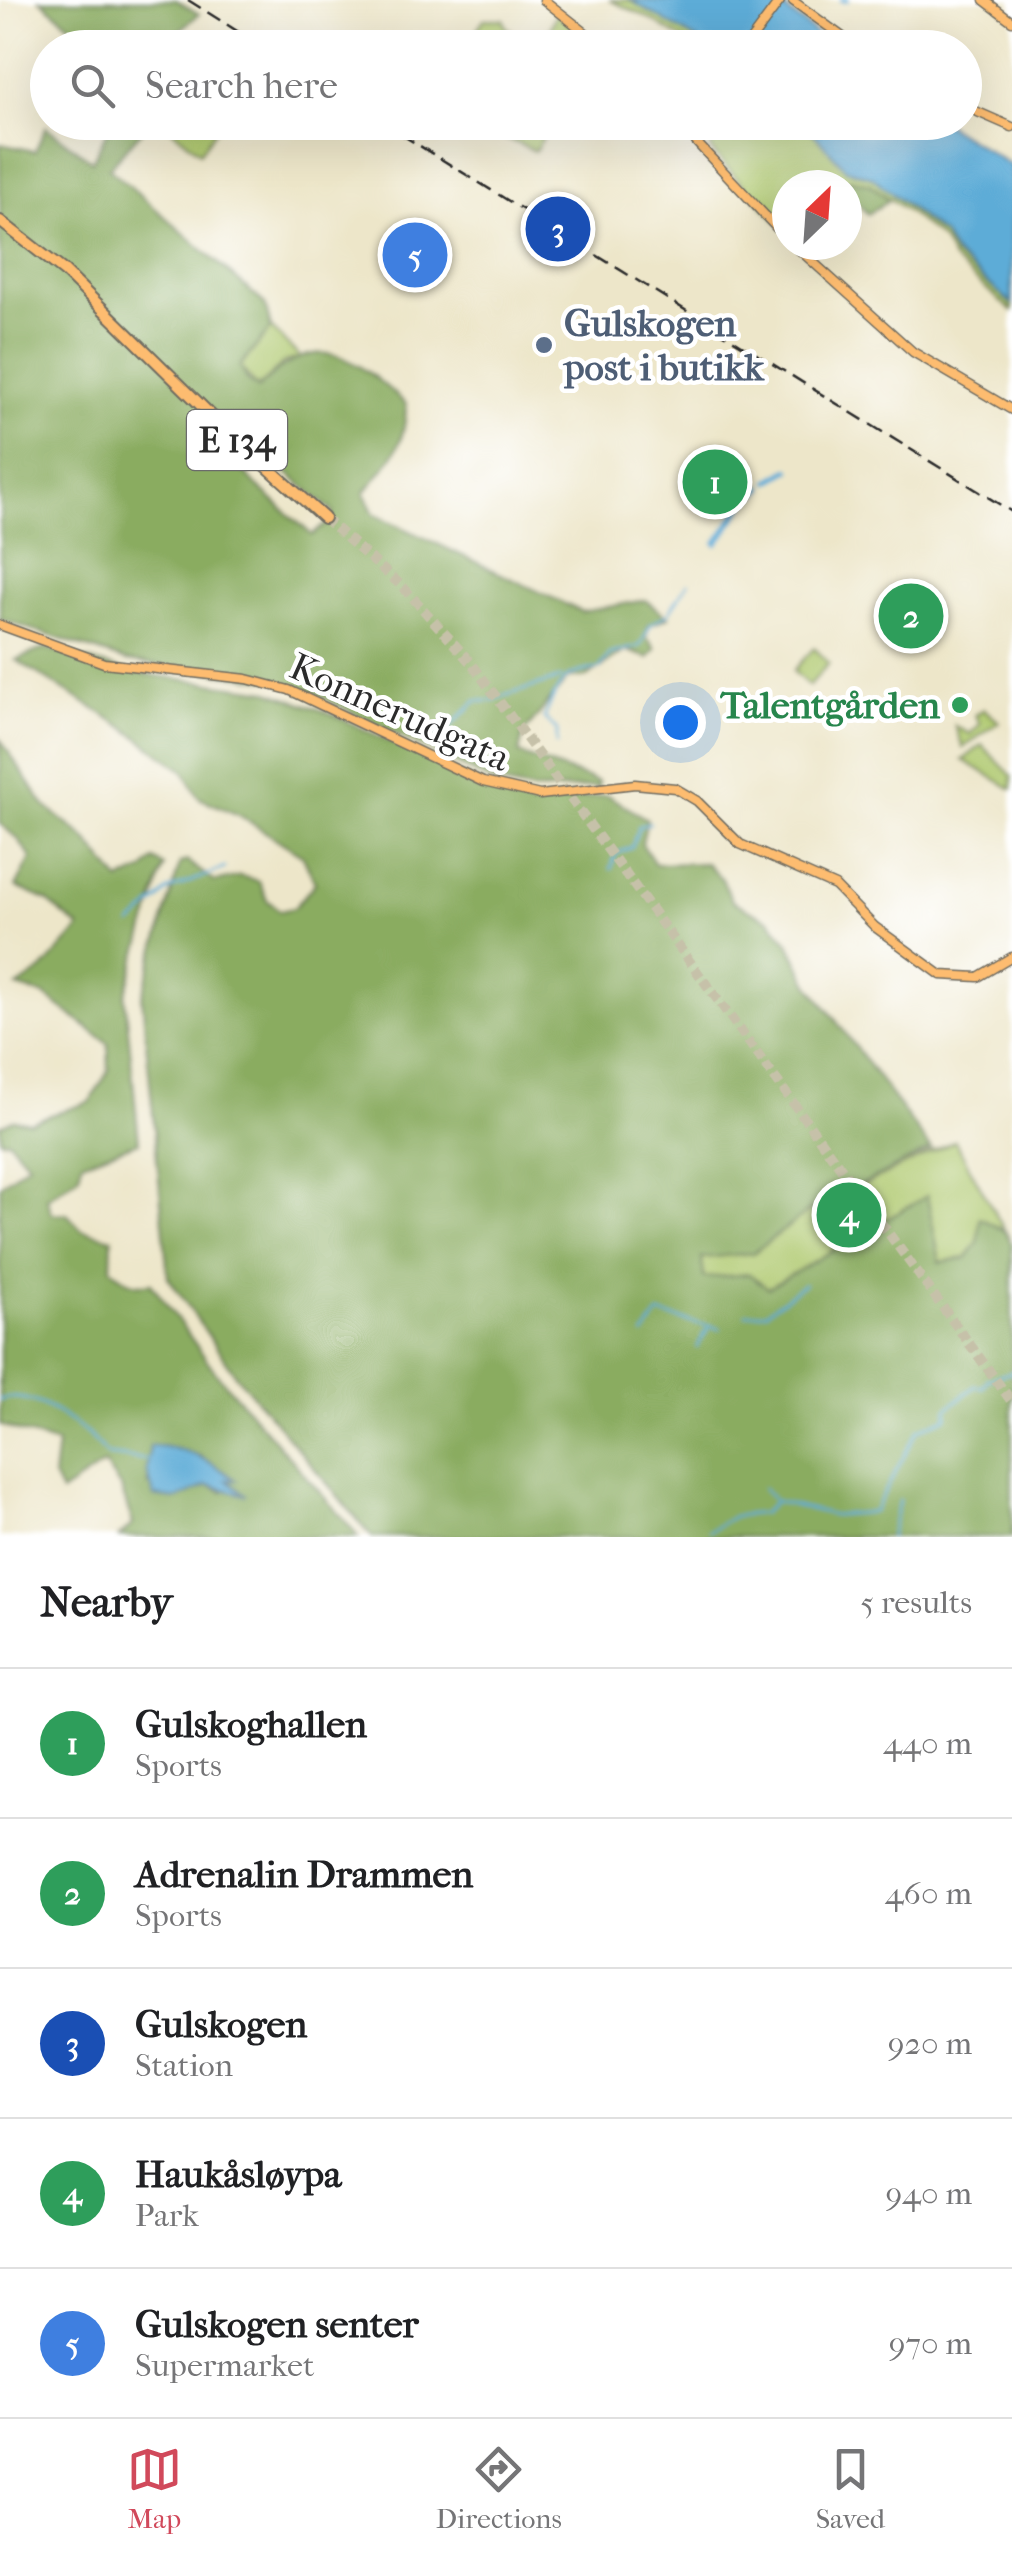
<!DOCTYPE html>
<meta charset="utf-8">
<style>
:root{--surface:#fff;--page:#f6f6f6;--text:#202124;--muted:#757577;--line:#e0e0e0;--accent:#d1495b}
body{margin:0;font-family:"IM FELL French Canon",serif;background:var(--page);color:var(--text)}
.compass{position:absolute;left:772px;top:170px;width:90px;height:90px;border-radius:50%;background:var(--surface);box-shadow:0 10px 40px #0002;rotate:25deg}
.you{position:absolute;left:680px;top:722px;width:35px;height:35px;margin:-25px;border:8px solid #fff;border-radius:50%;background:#1a73e8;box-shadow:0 0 0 15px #1a73e833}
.badge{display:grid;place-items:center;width:65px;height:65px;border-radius:50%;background:var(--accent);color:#fff;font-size:32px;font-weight:700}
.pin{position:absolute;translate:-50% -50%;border:5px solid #fff;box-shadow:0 2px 10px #0006}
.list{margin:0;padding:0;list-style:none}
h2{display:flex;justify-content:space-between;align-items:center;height:130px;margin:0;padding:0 40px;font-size:42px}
h2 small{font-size:32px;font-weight:400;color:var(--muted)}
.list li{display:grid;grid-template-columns:65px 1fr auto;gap:30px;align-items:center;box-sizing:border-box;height:150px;padding:0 40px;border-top:2px solid var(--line)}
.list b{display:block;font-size:38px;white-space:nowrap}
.list p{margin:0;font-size:32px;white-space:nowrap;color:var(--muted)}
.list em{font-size:32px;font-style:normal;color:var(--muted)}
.icon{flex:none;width:55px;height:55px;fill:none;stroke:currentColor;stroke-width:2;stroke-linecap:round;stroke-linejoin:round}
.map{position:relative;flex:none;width:1012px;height:1537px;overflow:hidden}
.search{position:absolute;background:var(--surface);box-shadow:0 10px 40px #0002;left:30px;right:30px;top:30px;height:110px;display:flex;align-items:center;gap:25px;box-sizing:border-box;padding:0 35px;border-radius:55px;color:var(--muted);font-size:38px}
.sheet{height:880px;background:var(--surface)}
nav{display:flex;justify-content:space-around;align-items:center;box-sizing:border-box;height:140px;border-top:2px solid var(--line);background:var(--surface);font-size:28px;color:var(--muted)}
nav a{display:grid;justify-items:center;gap:5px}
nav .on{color:var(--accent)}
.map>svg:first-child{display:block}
.green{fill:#aec86d;stroke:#6c7a4c;stroke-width:2.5}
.forest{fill:#8aac60;stroke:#5a6c46;stroke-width:2.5;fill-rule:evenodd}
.water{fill:#5dacd7;stroke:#446c81;stroke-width:2.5}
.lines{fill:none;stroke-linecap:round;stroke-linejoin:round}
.stream{stroke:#5dacd7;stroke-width:2.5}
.canal{stroke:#5dacd7;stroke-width:5}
.river{stroke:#5dacd7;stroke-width:6}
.highway-tunnel{stroke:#c6c1a9;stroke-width:10;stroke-dasharray:10 5;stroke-linecap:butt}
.major-casing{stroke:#6f6c62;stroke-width:11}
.highway-casing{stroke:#6f6c62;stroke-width:14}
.major{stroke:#fdbc6f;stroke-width:8}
.highway{stroke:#fdbc6f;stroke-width:10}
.rail{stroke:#2b2b2b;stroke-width:2.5;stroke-dasharray:15 8;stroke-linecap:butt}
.service-dot{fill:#5c6f8a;stroke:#fff;stroke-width:4}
.leisure-dot{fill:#2e9e5b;stroke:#fff;stroke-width:4}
.labels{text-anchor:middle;stroke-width:9;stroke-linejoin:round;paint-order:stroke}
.shield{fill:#fff;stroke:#6b6b6b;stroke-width:2.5}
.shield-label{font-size:35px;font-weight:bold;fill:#2b2b2b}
.service-label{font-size:38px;font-weight:bold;fill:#4e5e75;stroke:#fff;text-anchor:start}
.leisure-label{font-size:38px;font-weight:bold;fill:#27864d;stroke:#fff;text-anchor:end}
.street-label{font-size:38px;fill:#2b2b2b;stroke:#fff}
</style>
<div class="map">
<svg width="1012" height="1537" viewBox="0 0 1012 1537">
<rect width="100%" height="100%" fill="#fff"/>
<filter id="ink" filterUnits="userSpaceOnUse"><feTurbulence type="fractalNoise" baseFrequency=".01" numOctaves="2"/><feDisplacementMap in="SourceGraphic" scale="20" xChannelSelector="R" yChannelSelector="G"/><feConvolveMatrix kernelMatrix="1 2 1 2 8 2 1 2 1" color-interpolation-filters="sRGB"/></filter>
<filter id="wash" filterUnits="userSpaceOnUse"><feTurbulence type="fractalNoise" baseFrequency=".0048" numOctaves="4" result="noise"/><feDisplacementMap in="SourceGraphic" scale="40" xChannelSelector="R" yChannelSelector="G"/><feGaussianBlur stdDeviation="2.25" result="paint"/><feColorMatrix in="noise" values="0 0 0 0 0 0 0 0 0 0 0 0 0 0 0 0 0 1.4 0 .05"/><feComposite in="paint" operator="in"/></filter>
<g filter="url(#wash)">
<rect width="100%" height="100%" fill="#ede6c9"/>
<!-- green -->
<g class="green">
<path d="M609 0H630L708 47H695L645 16Z"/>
<path d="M557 13 598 47 542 48Z"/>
<path d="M484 19H503L506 27 527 41 523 47H465Z"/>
<path d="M164 123H201L215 131 200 152Z"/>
<path d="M470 123H552L535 151Z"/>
<path d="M711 123H804L853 172 872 177 944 236 955 256 1012 304V311L953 260 942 240 912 215 870 184 848 179 841 185H787V232L710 149 718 130Z"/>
<path d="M271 328 301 358 284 362 258 388 240 367Z"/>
<path d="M814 648 829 663 809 686 793 671Z"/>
<path d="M984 709 999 722 963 748 955 726 970 734 980 724 975 715Z"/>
<path d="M982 745 1012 776V789L963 760Z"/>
<path d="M955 1141 1005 1231 981 1219 978 1242 966 1258 940 1262 926 1197 768 1288 749 1274 704 1279 702 1258 753 1253 809 1211Z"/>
</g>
<!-- forest -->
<g class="forest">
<path d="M40 0H176L199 14 178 32 181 47H98Z"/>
<path d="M112 122 149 123 109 168 265 304 271 328 240 366 248 381 258 388C319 327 352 356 406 404 407 444 389 464 364 493L374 514 582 612 645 600 668 617 649 625 646 637 656 649 648 658 626 650 587 677 568 678 523 734 519 754 598 782V787L534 791 495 783 313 693 276 681 127 661 0 619V144L35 151 46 127 92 161ZM221 416 333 512 330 521 312 535 256 485 209 431Z"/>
<path d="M847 179 870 184 889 200 868 214 847 194V185H841Z"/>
<path d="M45 648 129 672 269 691 332 714 505 796 532 805 607 795 647 819 642 844 655 864 706 863 722 879 732 901 770 920 789 943 809 984 931 1149 809 1211 753 1253 702 1258 704 1278 749 1274 768 1288 927 1196 940 1262 966 1258 978 1242 980 1218 1005 1231 1012 1244V1537H372L235 1374 168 1277 142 997 180 863 187 861 215 882 240 876 259 881 267 900 280 911 294 908 315 883 303 856 239 815 199 798 184 771 125 728 16 660Z"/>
<path d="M0 739 44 805 86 839 120 881 143 871 154 860 164 866 125 996 139 1142 82 1162 79 1176 47 1198 52 1213 67 1214 82 1230 112 1238 111 1268C124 1280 133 1287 151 1283L217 1374 359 1537H119L133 1524 121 1488 104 1464 61 1493 53 1477 57 1444 0 1425V1185L28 1163 8 1140H1L0 1126 13 1119 30 1122 90 1102 109 1070 108 1043 44 995 17 987 42 970 80 928 46 900 16 887 31 858 18 839 0 824ZM151 1446 200 1456 234 1480 227 1479 223 1492 209 1485 148 1484Z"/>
</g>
<!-- water -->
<g class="water">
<path d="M630 0H774L833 47H708Z"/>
<path d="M804 123H944L1012 166V304L955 255 944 236 872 177 846 169Z"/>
<path d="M150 1446C183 1445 213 1462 236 1480H227L246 1495 208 1485 177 1499 154 1496 147 1471Z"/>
</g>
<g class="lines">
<!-- stream -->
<g class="stream">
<path d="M433 735 443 734 476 701H489L561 678"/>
<path d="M557 744V730L544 718C560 684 560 672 599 669L610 654 640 646 651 624 668 614 688 583"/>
<path d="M611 869 616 854 632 847 639 826 650 823"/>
<path d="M131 925 169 890 225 868"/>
<path d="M746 1314 766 1312 804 1284"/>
<path d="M644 1335 659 1314 721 1329"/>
<path d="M697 1347 709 1327"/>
<path d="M0 1400C33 1388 88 1429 107 1455L149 1460"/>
<path d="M763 1488 775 1501"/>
<path d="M709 1531 734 1516 763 1513 775 1501 834 1515 874 1512 918 1430 947 1417V1409L975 1386 983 1387 988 1379 1012 1372"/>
<path d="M890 1537 899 1501"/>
</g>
<!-- canal -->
<path class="canal" d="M842 0H847"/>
<!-- river -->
<g class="river">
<path d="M770 481 789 470"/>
<path d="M717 543 745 502 762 488"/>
</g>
</g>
</g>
<g filter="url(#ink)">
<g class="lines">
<!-- highway-tunnel -->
<path class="highway-tunnel" d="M324 518 404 588 472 664 1012 1402"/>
<!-- major casing -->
<g class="major-casing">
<g id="major">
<path d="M544 0 605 48"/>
<path d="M984 0 1012 21"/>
<path d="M793 1 858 48"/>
<path d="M745 48 780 1"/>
<path d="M964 106 1012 127"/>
<path d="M686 123 696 142 787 239"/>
<path d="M794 245 913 352 1012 410"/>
<path d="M0 625 104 663 247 679 289 690 483 782 540 795 635 784 675 788 697 801 740 844 835 886 875 927 941 975 978 977 1012 957"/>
</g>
</g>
<!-- highway casing -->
<g class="highway-casing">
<path id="highway" d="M0 221 64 271 222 426 324 518"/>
</g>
<!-- major -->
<use href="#major" class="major"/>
<!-- highway -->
<use href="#highway" class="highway"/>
<!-- rail -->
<g class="rail">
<path d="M188 0 264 48"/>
<path d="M381 122 1012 512"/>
</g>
</g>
</g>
<!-- markers -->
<circle class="service-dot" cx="544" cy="345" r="10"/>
<circle class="leisure-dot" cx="960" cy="705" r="10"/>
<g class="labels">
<!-- shield labels -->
<rect class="shield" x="187" y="410" width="100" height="60" rx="8"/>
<g class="shield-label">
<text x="237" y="452">E 134</text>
</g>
<!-- service labels -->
<g class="service-label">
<text x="564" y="336">Gulskogen<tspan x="564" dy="44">post i butikk</tspan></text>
</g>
<!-- leisure labels -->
<g class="leisure-label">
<text x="940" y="718">Talentgården</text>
</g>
<!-- street labels -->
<g class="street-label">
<text transform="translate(400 712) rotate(24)" y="13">Konnerudgata</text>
</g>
</g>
</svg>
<svg class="compass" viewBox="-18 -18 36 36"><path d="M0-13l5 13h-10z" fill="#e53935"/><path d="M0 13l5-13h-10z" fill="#757577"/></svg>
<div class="you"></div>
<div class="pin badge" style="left:715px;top:482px;background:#2e9e5b">1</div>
<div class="pin badge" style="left:911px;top:616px;background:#2e9e5b">2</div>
<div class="pin badge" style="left:558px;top:229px;background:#1a4fb4">3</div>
<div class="pin badge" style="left:849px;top:1215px;background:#2e9e5b">4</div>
<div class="pin badge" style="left:415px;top:255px;background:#3f7fe0">5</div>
<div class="search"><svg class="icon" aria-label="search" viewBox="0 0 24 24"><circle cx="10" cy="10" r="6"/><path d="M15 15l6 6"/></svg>Search here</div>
</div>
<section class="sheet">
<h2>Nearby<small>5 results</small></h2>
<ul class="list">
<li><span class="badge" style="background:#2e9e5b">1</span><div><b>Gulskoghallen</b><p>Sports</p></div><em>440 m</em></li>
<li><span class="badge" style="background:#2e9e5b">2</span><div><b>Adrenalin Drammen</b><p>Sports</p></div><em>460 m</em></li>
<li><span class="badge" style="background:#1a4fb4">3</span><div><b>Gulskogen</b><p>Station</p></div><em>920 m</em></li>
<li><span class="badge" style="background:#2e9e5b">4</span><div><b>Haukåsløypa</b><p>Park</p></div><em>940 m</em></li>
<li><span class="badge" style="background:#3f7fe0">5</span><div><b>Gulskogen senter</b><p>Supermarket</p></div><em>970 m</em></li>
</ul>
</section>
<nav>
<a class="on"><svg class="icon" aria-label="map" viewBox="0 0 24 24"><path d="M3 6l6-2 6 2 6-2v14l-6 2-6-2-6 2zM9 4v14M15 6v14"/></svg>Map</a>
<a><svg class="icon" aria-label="directions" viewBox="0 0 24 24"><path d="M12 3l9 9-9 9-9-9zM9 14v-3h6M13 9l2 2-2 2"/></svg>Directions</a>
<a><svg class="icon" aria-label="saved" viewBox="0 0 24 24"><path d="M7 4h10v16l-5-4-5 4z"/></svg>Saved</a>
</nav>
